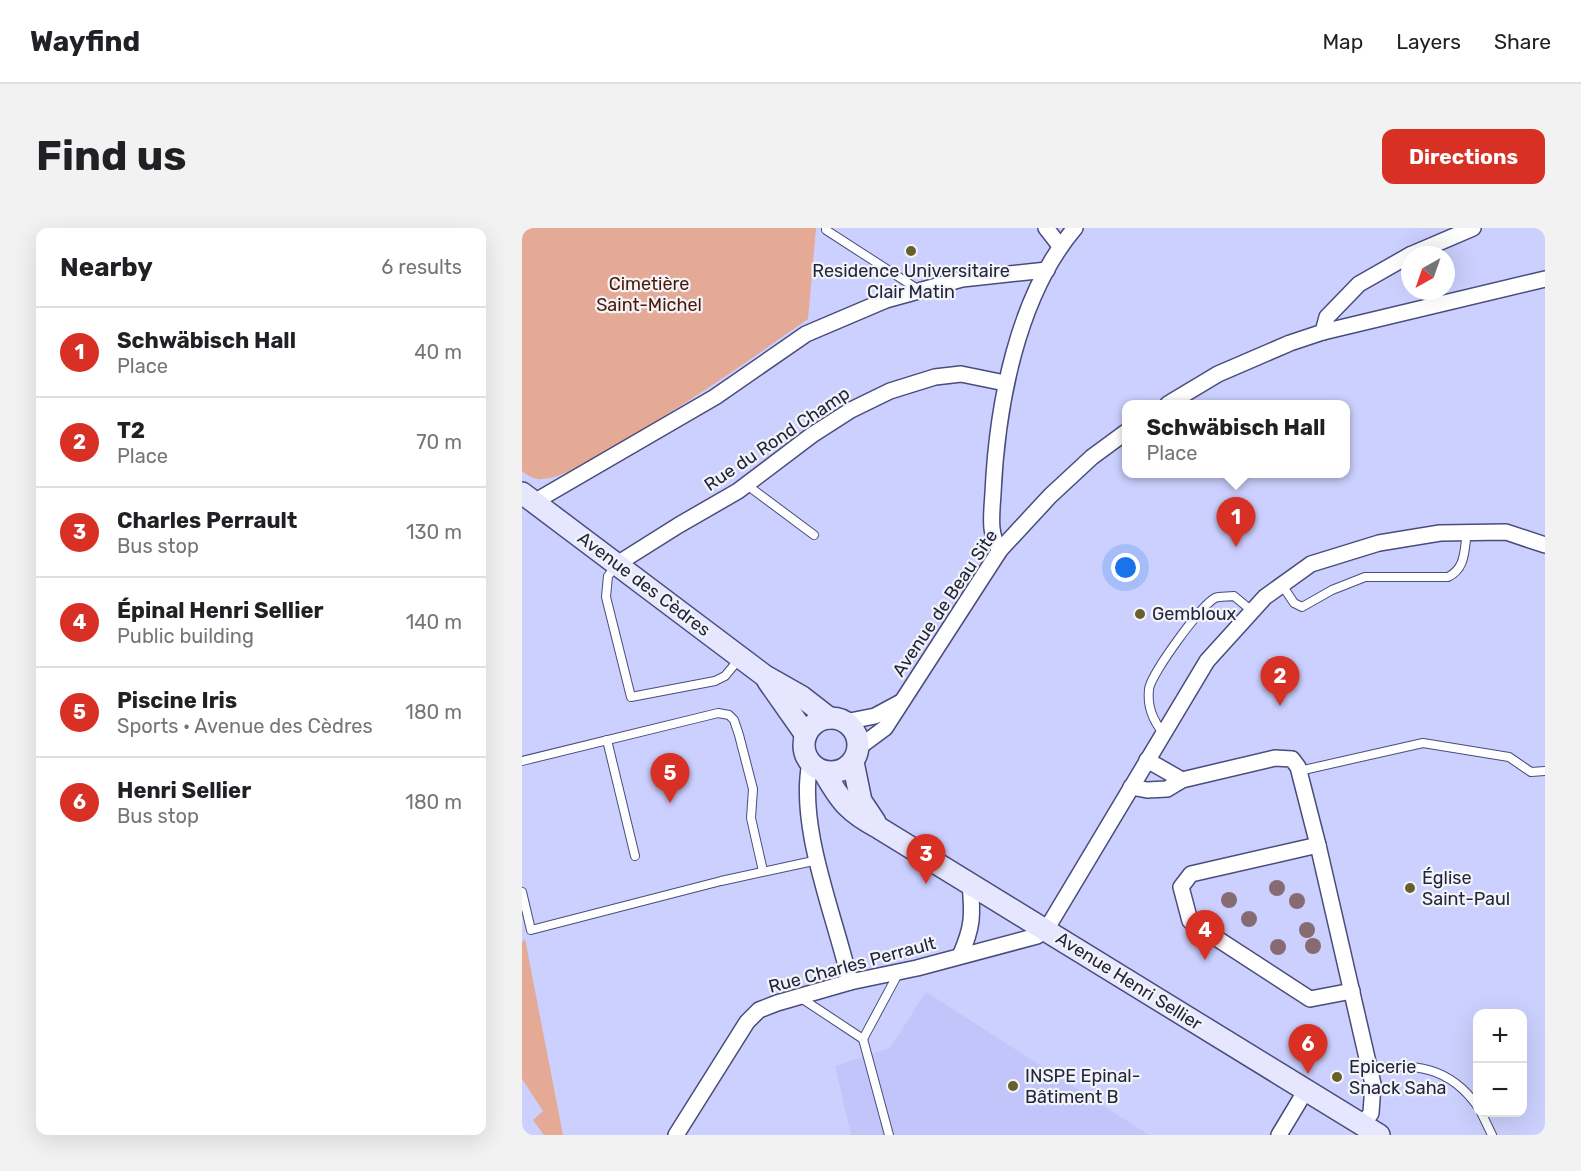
<!DOCTYPE html>
<meta charset="utf-8">
<style>
:root{--surface:#fff;--page:#f2f2f2;--text:#202124;--muted:#757577;--line:#e0e0e0;--accent:#d93025}
body{margin:0;font-family:Rubik,sans-serif;background:var(--page);color:var(--text)}
.controls{position:absolute;right:18px;bottom:18px;display:grid;overflow:hidden;border-radius:12px;box-shadow:0 6px 24px #0002}
.controls button{width:54px;height:54px;display:grid;place-items:center;padding:0;border:0;border-bottom:2px solid var(--line);background:var(--surface);color:var(--text);font:30px sans-serif}
.compass{position:absolute;left:879px;top:18px;width:54px;height:54px;border-radius:50%;background:var(--surface);box-shadow:0 6px 24px #0002;rotate:220deg}
.you{position:absolute;left:604px;top:340px;width:21px;height:21px;margin:-15px;border:4px solid #fff;border-radius:50%;background:#1a73e8;box-shadow:0 0 0 9px #1a73e833}
.badge{display:grid;place-items:center;width:39px;height:39px;border-radius:50%;background:var(--accent);color:#fff;font-size:20px;font-weight:700}
.pin{position:absolute;translate:-50% -50px;filter:drop-shadow(0 2px 3px #0008)}
.pin::after{content:'';position:absolute;top:32px;width:21px;height:18px;background:inherit;clip-path:polygon(0 0,100% 0,50% 100%)}
.popup{position:absolute;left:600px;top:172px;width:228px;height:78px;box-sizing:border-box;display:grid;place-content:center;border-radius:12px;background:var(--surface);filter:drop-shadow(0 2px 4px #0005);font-size:20px;white-space:nowrap;color:var(--muted)}
.popup b{font-size:22px;color:var(--text)}
.popup::after{content:'';position:absolute;left:50%;top:100%;margin-left:-12px;border:12px solid transparent;border-top-color:var(--surface)}
.list{margin:0;padding:0;list-style:none}
h2{display:flex;justify-content:space-between;align-items:center;height:78px;margin:0;padding:0 24px;font-size:26px}
h2 small{font-size:20px;font-weight:400;color:var(--muted)}
.list li{display:grid;grid-template-columns:39px 1fr auto;gap:18px;align-items:center;box-sizing:border-box;height:90px;padding:0 24px;border-top:2px solid var(--line)}
.list b{display:block;font-size:22px;white-space:nowrap}
.list p{margin:0;font-size:20px;white-space:nowrap;color:var(--muted)}
.list em{font-size:20px;font-style:normal;color:var(--muted)}
.map{position:relative;flex:none;width:1023px;height:907px;overflow:hidden;border-radius:12px}
header{display:flex;align-items:center;gap:36px;box-sizing:border-box;height:84px;padding:0 30px;background:var(--surface);border-bottom:2px solid var(--line)}
header strong{font-size:28px}
nav{display:flex;gap:33px;margin-inline-start:auto;font-size:21px}
.intro{display:flex;align-items:center;justify-content:space-between;box-sizing:border-box;height:144px;padding:0 36px}
h1{margin:0;font-size:42px}
.button{padding:15px 27px;border-radius:12px;background:var(--accent);color:#fff;font-size:21px;font-weight:700}
main{display:flex;gap:36px;padding:0 36px}
aside{flex:1;background:var(--surface);border-radius:12px;box-shadow:0 6px 24px #0002}
.map>svg:first-child{display:block}
.built{fill:#c1c5f9}
.green{fill:#e5aa95}
.lines{fill:none;stroke-linecap:round;stroke-linejoin:round}
.lane-casing{stroke:#4a4c7c;stroke-width:10}
.street-casing{stroke:#4a4c7c;stroke-width:18}
.secondary-casing{stroke:#4a4c7c;stroke-width:24}
.lane{stroke:#fff;stroke-width:8}
.street{stroke:#fff;stroke-width:15}
.secondary{stroke:#e6e7fe;stroke-width:21}
.tree{fill:#866b73}
.poi-dot{fill:#675f2c;stroke:#f3f4fa;stroke-width:2}
.labels{text-anchor:middle;stroke-width:4.5;stroke-linejoin:round;paint-order:stroke}
.poi-label{font-size:18px;fill:#23253a;stroke:#f3f4fa;text-anchor:start}
.park-label{font-size:18px;fill:#4d1802;stroke:#f3f4fa}
.street-label{font-size:18px;fill:#23253a;stroke:#f3f4fa}
</style>
<header>
<strong>Wayfind</strong>
<nav><a>Map</a><a>Layers</a><a>Share</a></nav>
</header>
<div class="intro"><h1>Find us</h1><a class="button">Directions</a></div>
<main>
<aside>
<h2>Nearby<small>6 results</small></h2>
<ul class="list">
<li><span class="badge">1</span><div><b>Schwäbisch Hall</b><p>Place</p></div><em>40 m</em></li>
<li><span class="badge">2</span><div><b>T2</b><p>Place</p></div><em>70 m</em></li>
<li><span class="badge">3</span><div><b>Charles Perrault</b><p>Bus stop</p></div><em>130 m</em></li>
<li><span class="badge">4</span><div><b>Épinal Henri Sellier</b><p>Public building</p></div><em>140 m</em></li>
<li><span class="badge">5</span><div><b>Piscine Iris</b><p>Sports · Avenue des Cèdres</p></div><em>180 m</em></li>
<li><span class="badge">6</span><div><b>Henri Sellier</b><p>Bus stop</p></div><em>180 m</em></li>
</ul>
</aside>
<div class="map">
<svg width="1023" height="907" viewBox="0 0 1023 907">
<rect width="100%" height="100%" fill="#cbd0fe"/>
<!-- built -->
<path class="built" d="M404 764 627 907H329L313 838 368 820Z"/>
<!-- green -->
<g class="green">
<path d="M0 0H294L286 91C220 137 154 184 83 223 64 233 43 249 21 251 13 252 6 248 0 243Z"/>
<path d="M3 711 41 907H22L11 892 21 883 0 851V714Z"/>
</g>
<g class="lines">
<!-- lane casing -->
<g class="lane-casing">
<g id="lane">
<path d="M304 0V2L397 62"/>
<path d="M225 257 292 307"/>
<path d="M94 338 86 348 84 369 109 469 193 453 203 448 218 430"/>
<path d="M760 357 772 375 780 379 810 362 843 349H926C944 340 942 323 945 304"/>
<path d="M641 505C631 492 625 479 627 461 629 446 679 377 693 370 698 368 706 369 712 368L730 383"/>
<path d="M85 512 113 628"/>
<path d="M0 533 196 485 207 487 212 492 217 507 231 561 229 590 241 643"/>
<path d="M777 543 901 515 987 529 1009 544 1023 543"/>
<path d="M0 664 9 702 199 653 296 632"/>
<path d="M279 770 341 811 367 907"/>
<path d="M341 811 377 744"/>
<path d="M848 842C893 834 928 839 956 879"/>
<path d="M959 884 970 907"/>
</g>
</g>
<!-- street casing -->
<g class="street-casing">
<g id="street">
<path d="M524 0 538 18"/>
<path d="M888 27 951 0"/>
<path d="M801 104 805 89 837 56 888 27"/>
<path d="M646 176 696 146 768 115 801 104 1023 51"/>
<path d="M12 274 193 169 284 106 364 72 440 51 525 42"/>
<path d="M478 322C466 307 470 284 471 265 475 178 495 68 553 0"/>
<path d="M95 336 157 297 216 263 290 207 329 182 368 163 413 149 439 146 483 155"/>
<path d="M323 494 353 488 379 474"/>
<path d="M336 520 363 500 478 322 528 268 570 229 604 204"/>
<path d="M625 532 660 552"/>
<path d="M288 535C275 600 314 690 328 754"/>
<path d="M609 559 625 562 645 561 660 552 753 530 770 531 776 539 796 617 851 856 849 885 841 897"/>
<path d="M796 617 669 646 659 659 668 693 788 771 830 763"/>
<path d="M438 728C451 699 451 687 448 655"/>
<path d="M154 907 225 794 237 782 255 775 328 754 395 740 515 708 524 702 685 433 743 369 789 336 857 315 918 305 984 304 1023 317"/>
<path d="M757 907 784 862"/>
</g>
</g>
<!-- secondary casing -->
<g class="secondary-casing">
<g id="secondary">
<path d="M0 265 243 448 280 469 307 490"/>
<path d="M246 453 284 507"/>
<circle cx="309" cy="517" r="27"/>
<path d="M331 534 339 573 353 594"/>
<path d="M302 544C319 574 327 584 357 600L857 907"/>
</g>
</g>
<!-- lane -->
<use href="#lane" class="lane"/>
<!-- street -->
<use href="#street" class="street"/>
<!-- secondary -->
<use href="#secondary" class="secondary"/>
</g>
<!-- trees -->
<g class="tree">
<circle cx="755" cy="660" r="8"/>
<circle cx="707" cy="672" r="8"/>
<circle cx="775" cy="673" r="8"/>
<circle cx="727" cy="691" r="8"/>
<circle cx="785" cy="702" r="8"/>
<circle cx="791" cy="718" r="8"/>
<circle cx="756" cy="719" r="8"/>
</g>
<!-- markers -->
<g class="poi-dot">
<circle cx="389" cy="23" r="6"/>
<circle cx="618" cy="386" r="6"/>
<circle cx="888" cy="660" r="6"/>
<circle cx="815" cy="849" r="6"/>
<circle cx="491" cy="858" r="6"/>
</g>
<g class="labels">
<!-- poi labels -->
<g class="poi-label">
<text x="389" y="49" text-anchor="middle">Residence Universitaire<tspan x="389" dy="21">Clair Matin</tspan></text>
<text x="630" y="392">Gembloux</text>
<text x="900" y="656">Église<tspan x="900" dy="21">Saint-Paul</tspan></text>
<text x="827" y="845">Epicerie<tspan x="827" dy="21">Snack Saha</tspan></text>
<text x="503" y="854">INSPE Epinal-<tspan x="503" dy="21">Bâtiment B</tspan></text>
</g>
<!-- park labels -->
<g class="park-label">
<text x="127" y="62">Cimetière<tspan x="127" dy="21">Saint-Michel</tspan></text>
</g>
<!-- street labels -->
<g class="street-label">
<text transform="translate(255 211) rotate(-34)" y="6">Rue du Rond Champ</text>
<text transform="translate(122 356) rotate(37)" y="6">Avenue des Cèdres</text>
<text transform="translate(423 375) rotate(-56)" y="6">Avenue de Beau Site</text>
<text transform="translate(330 737) rotate(-15)" y="6">Rue Charles Perrault</text>
<text transform="translate(607 753) rotate(32)" y="6">Avenue Henri Sellier</text>
</g>
</g>
</svg>
<div class="controls">
<button>+</button>
<button>−</button>
</div>
<svg class="compass" viewBox="-18 -18 36 36"><path d="M0-13l5 13h-10z" fill="#e53935"/><path d="M0 13l5-13h-10z" fill="#757577"/></svg>
<div class="you"></div>
<div class="pin badge" style="left:714px;top:319px">1</div>
<div class="popup"><b>Schwäbisch Hall</b>Place</div>
<div class="pin badge" style="left:758px;top:478px">2</div>
<div class="pin badge" style="left:404px;top:656px">3</div>
<div class="pin badge" style="left:683px;top:732px">4</div>
<div class="pin badge" style="left:148px;top:575px">5</div>
<div class="pin badge" style="left:786px;top:846px">6</div>
</div>
</main>
